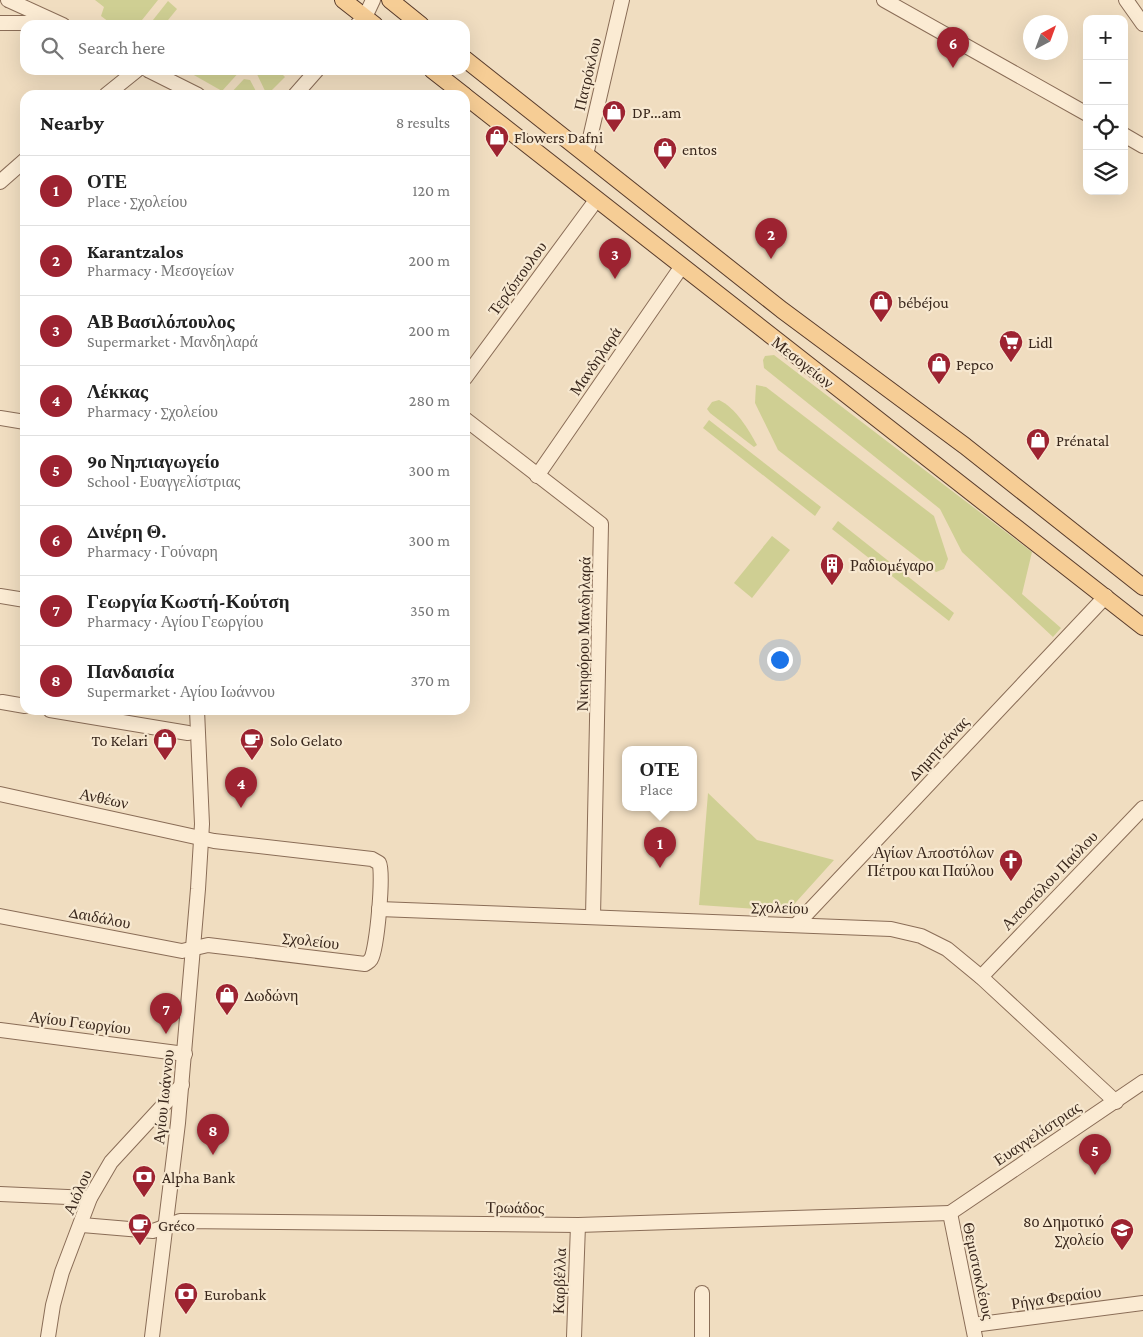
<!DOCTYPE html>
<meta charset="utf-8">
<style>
:root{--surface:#fff;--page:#f6f6f6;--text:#222;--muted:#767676;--line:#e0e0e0;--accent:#9d2331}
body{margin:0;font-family:"Crimson Pro",serif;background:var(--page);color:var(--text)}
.controls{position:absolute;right:15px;top:15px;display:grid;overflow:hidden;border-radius:10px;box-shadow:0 5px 20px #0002}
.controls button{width:45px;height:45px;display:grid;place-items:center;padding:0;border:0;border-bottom:1px solid var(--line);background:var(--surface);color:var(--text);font:25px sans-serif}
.compass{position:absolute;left:1023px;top:15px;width:45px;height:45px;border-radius:50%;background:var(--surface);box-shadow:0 5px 20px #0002;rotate:41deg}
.you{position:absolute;left:779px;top:659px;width:18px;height:18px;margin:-12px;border:4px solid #fff;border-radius:50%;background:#1a73e8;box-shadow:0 0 0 8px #1a73e833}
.badge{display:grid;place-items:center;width:32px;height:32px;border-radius:50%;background:var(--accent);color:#fff;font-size:16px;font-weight:700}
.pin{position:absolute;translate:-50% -41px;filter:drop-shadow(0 1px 2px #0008)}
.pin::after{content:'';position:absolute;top:26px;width:18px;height:15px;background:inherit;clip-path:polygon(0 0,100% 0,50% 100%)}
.popup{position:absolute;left:622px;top:746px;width:75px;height:65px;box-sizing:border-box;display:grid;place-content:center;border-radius:10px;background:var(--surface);filter:drop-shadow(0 1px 4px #0005);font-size:16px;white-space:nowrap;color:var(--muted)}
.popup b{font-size:19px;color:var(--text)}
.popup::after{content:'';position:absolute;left:50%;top:100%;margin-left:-10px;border:10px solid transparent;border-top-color:var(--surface)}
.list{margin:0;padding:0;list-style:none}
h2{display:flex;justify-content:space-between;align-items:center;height:65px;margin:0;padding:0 20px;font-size:21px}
h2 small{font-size:16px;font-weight:400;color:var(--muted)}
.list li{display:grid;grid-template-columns:32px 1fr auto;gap:15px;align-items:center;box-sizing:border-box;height:70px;padding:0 20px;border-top:1px solid var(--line)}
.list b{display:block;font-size:19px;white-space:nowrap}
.list p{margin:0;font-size:16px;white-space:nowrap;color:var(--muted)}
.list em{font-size:16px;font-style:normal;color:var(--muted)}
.icon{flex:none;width:28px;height:28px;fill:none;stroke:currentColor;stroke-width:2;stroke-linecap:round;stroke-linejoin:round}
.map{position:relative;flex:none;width:1143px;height:1337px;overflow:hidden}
.search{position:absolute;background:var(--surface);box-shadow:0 5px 20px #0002;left:20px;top:20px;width:450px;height:55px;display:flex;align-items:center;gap:12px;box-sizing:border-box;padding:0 18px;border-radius:15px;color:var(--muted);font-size:19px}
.panel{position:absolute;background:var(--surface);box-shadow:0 5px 20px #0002;left:20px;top:90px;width:450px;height:625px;border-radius:15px}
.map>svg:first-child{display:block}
.green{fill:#cfcf93}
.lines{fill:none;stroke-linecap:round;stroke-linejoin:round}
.minor-casing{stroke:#8a6d57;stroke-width:16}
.major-casing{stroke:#583b2b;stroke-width:18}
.minor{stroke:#fbebd3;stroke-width:14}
.major{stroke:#f6cd95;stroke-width:16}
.labels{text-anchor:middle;stroke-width:4.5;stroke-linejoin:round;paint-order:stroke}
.street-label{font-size:16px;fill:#39271c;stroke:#f7e8d0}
.poi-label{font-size:16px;fill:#39271c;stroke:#f7e8d0;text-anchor:start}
</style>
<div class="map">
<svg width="1143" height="1337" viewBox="0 0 1143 1337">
<rect width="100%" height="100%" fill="#f0ddc0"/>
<!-- green -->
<g class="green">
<path d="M95 0H158L138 25H113L101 16 104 7Z"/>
<path d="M168 1 177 9 164 25H149Z"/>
<path d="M185 70H241L222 91Z"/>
<path d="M255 70H278L285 77 267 95Z"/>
<path d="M244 79 250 80 258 95H229Z"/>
<path d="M774 355 1032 552 1022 594 1061 628 1053 637 962 552 940 509 764 368 763 360 765 356Z"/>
<path d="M756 385 766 387 934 516 948 559 944 569 936 572 778 450 755 403Z"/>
<path d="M719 400C736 408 748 429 757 445L754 447 710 413 707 409 712 402Z"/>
<path d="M709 420 821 507 815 516 703 428Z"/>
<path d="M838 521 954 613 949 621 832 529Z"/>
<path d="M772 536 790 550 752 598 734 583Z"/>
<path d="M708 793 757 840 834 860 788 911 699 905Z"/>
</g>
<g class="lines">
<!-- minor casing -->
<g class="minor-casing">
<g id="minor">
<path d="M8 0 63 25"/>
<path d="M884 0 1087 114"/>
<path d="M1126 0 1143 24"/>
<path d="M0 23H54"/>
<path d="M357 25 365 17 373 0"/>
<path d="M148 70 198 95"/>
<path d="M106 95 137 70"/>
<path d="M295 95 317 70"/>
<path d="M1124 135 1143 146"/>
<path d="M586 155 622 0"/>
<path d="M0 182 25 160"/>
<path d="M465 378 597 199"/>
<path d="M0 418 25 422"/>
<path d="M465 419 601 524 593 917"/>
<path d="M537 476 682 266"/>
<path d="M0 596 25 600"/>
<path d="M2 702 25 706"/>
<path d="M50 710 188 733"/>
<path d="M0 794 214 841 372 859 379 863C384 872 377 949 371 959 369 962 368 962 365 964L208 945 182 951 0 916"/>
<path d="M379 909 891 929 921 936 947 949 981 977 1116 1102"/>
<path d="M796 925 1106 596"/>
<path d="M981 977 1143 808"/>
<path d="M0 1030 185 1054"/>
<path d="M0 1194 90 1198"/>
<path d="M950 1213 1143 1082"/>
<path d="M950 1213 975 1337"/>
<path d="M82 1225 153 1231 180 1221 578 1225 950 1213"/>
<path d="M702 1293V1337"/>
<path d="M973 1325 1143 1303"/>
<path d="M48 1337 53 1305 62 1272 90 1198 111 1162 182 1085"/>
<path d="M152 1337 178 1123 198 889 202 824 197 710"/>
<path d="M574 1337 578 1225"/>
</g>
</g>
<!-- major casing -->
<g class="major-casing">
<g id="major">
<path d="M343 0 375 25"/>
<path d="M390 0 421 25"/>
<path d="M465 59 782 310 965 446 1143 587"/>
<path d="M432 70 464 95"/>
<path d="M465 96 1143 627"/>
</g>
</g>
<!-- minor -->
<use href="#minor" class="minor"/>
<!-- major -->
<use href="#major" class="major"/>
</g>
<!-- icons -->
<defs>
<g id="shop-pin" transform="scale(1.25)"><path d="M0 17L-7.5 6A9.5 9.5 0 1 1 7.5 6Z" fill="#9d2331" stroke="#f7e8d0"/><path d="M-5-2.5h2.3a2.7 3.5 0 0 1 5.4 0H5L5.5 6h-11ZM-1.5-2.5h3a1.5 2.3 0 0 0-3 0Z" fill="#fff"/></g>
<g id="supermarket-pin" transform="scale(1.25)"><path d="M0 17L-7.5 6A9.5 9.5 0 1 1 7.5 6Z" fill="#9d2331" stroke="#f7e8d0"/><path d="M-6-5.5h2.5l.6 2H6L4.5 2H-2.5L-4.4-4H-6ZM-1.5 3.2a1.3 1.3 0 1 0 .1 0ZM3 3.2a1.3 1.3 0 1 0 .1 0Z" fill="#fff"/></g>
<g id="building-pin" transform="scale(1.25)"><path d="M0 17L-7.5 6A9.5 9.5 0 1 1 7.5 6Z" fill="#9d2331" stroke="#f7e8d0"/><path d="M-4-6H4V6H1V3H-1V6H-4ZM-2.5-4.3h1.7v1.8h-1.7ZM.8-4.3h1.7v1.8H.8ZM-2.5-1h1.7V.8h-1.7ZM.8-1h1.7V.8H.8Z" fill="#fff"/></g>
<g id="cafe-pin" transform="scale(1.25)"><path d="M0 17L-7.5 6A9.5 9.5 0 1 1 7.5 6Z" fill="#9d2331" stroke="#f7e8d0"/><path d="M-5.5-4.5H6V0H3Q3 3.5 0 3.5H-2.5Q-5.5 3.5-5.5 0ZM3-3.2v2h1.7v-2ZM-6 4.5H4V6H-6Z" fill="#fff"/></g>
<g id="church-pin" transform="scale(1.25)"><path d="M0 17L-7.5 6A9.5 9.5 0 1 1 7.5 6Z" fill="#9d2331" stroke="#f7e8d0"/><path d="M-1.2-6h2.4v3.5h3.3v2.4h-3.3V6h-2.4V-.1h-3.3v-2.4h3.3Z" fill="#fff"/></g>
<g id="bank-pin" transform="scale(1.25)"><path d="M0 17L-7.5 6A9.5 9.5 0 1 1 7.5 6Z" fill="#9d2331" stroke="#f7e8d0"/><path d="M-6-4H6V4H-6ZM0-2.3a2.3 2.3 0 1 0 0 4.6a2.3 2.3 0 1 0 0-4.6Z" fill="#fff"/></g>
<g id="school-pin" transform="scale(1.25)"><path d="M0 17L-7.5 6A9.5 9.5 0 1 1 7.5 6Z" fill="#9d2331" stroke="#f7e8d0"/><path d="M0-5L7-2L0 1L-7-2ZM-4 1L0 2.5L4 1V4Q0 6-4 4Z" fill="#fff"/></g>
</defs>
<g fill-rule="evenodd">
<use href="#shop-pin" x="614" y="112"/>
<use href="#shop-pin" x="497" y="137"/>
<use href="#shop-pin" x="665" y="149"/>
<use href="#shop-pin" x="881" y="302"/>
<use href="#supermarket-pin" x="1011" y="342"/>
<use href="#shop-pin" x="939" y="364"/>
<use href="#shop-pin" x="1038" y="440"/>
<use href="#building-pin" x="832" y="565"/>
<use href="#shop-pin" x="165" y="740"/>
<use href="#cafe-pin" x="252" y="740"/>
<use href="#church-pin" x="1011" y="861"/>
<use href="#shop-pin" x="227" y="995"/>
<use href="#bank-pin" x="144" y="1177"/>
<use href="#cafe-pin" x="140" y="1225"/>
<use href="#school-pin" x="1122" y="1230"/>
<use href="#bank-pin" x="186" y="1294"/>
</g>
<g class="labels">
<!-- street labels -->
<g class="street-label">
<text transform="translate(587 74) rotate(-77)" y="6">Πατρόκλου</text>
<text transform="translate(517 278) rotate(-54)" y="6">Τερζόπουλου</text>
<text transform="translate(595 361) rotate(-56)" y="6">Μανδηλαρά</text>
<text transform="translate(803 362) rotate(38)" y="6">Μεσογείων</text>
<text transform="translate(583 634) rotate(-89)" y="6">Νικηφόρου Μανδηλαρά</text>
<text transform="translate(938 748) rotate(-47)" y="6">Δημητσάνας</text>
<text transform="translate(104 798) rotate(12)" y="6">Ανθέων</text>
<text transform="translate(1049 880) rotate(-46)" y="6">Αποστόλου Παύλου</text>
<text transform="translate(780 907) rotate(2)" y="6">Σχολείου</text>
<text transform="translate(100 917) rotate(11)" y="6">Δαιδάλου</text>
<text transform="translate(311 940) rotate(7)" y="6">Σχολείου</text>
<text transform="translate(80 1022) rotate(7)" y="6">Αγίου Γεωργίου</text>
<text transform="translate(163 1097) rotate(-84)" y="6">Αγίου Ιωάννου</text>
<text transform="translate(1037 1133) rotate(-34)" y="6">Ευαγγελίστριας</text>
<text transform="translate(77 1192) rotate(-66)" y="6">Αιόλου</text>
<text transform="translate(515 1207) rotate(1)" y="6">Τρωάδος</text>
<text transform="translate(979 1271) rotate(78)" y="6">Θεμιστοκλέους</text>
<text transform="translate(559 1281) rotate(-88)" y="6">Καρβέλλα</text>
<text transform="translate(1056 1297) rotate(-8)" y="6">Ρήγα Φεραίου</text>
</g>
<!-- poi labels -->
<g class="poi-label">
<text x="632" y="118">DP...am</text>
<text x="514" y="143">Flowers Dafni</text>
<text x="682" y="155">entos</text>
<text x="898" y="308">bébéjou</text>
<text x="1028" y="348">Lidl</text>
<text x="956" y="370">Pepco</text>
<text x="1056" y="446">Prénatal</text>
<text x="850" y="571">Ραδιομέγαρο</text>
<text x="148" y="746" text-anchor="end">To Kelari</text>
<text x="270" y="746">Solo Gelato</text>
<text x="994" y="858" text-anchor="end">Αγίων Αποστόλων<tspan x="994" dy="18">Πέτρου και Παύλου</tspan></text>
<text x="244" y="1001">Δωδώνη</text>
<text x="162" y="1183">Alpha Bank</text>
<text x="1104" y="1227" text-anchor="end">8ο Δημοτικό<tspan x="1104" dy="18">Σχολείο</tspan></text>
<text x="158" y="1231">Gréco</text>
<text x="204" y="1300">Eurobank</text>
</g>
</g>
</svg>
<div class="controls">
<button>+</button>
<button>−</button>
<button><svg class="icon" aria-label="locate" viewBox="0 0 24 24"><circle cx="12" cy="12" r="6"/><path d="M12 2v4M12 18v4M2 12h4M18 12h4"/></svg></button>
<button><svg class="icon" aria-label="layers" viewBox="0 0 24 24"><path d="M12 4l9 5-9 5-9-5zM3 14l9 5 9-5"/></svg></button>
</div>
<svg class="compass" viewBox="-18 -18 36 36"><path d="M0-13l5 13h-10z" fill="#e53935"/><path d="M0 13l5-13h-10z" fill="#767676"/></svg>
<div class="you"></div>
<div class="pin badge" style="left:660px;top:868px">1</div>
<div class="popup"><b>ΟΤΕ</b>Place</div>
<div class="pin badge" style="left:771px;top:259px">2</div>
<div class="pin badge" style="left:615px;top:279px">3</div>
<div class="pin badge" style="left:241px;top:808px">4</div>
<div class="pin badge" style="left:1095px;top:1175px">5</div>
<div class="pin badge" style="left:953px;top:68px">6</div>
<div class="pin badge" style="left:166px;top:1034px">7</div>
<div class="pin badge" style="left:213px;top:1155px">8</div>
<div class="search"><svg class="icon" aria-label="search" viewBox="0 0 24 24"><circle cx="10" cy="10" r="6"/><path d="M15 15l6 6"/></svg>Search here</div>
<section class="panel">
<h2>Nearby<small>8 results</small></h2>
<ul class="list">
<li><span class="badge">1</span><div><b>ΟΤΕ</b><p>Place · Σχολείου</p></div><em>120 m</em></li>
<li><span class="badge">2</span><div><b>Karantzalos</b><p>Pharmacy · Μεσογείων</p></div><em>200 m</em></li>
<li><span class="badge">3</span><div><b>ΑΒ Βασιλόπουλος</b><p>Supermarket · Μανδηλαρά</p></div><em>200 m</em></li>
<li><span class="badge">4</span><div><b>Λέκκας</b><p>Pharmacy · Σχολείου</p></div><em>280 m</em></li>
<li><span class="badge">5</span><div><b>9ο Νηπιαγωγείο</b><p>School · Ευαγγελίστριας</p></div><em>300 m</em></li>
<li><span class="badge">6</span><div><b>Δινέρη Θ.</b><p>Pharmacy · Γούναρη</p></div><em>300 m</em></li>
<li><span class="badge">7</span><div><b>Γεωργία Κωστή-Κούτση</b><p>Pharmacy · Αγίου Γεωργίου</p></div><em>350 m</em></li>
<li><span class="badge">8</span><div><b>Πανδαισία</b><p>Supermarket · Αγίου Ιωάννου</p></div><em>370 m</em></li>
</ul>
</section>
</div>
